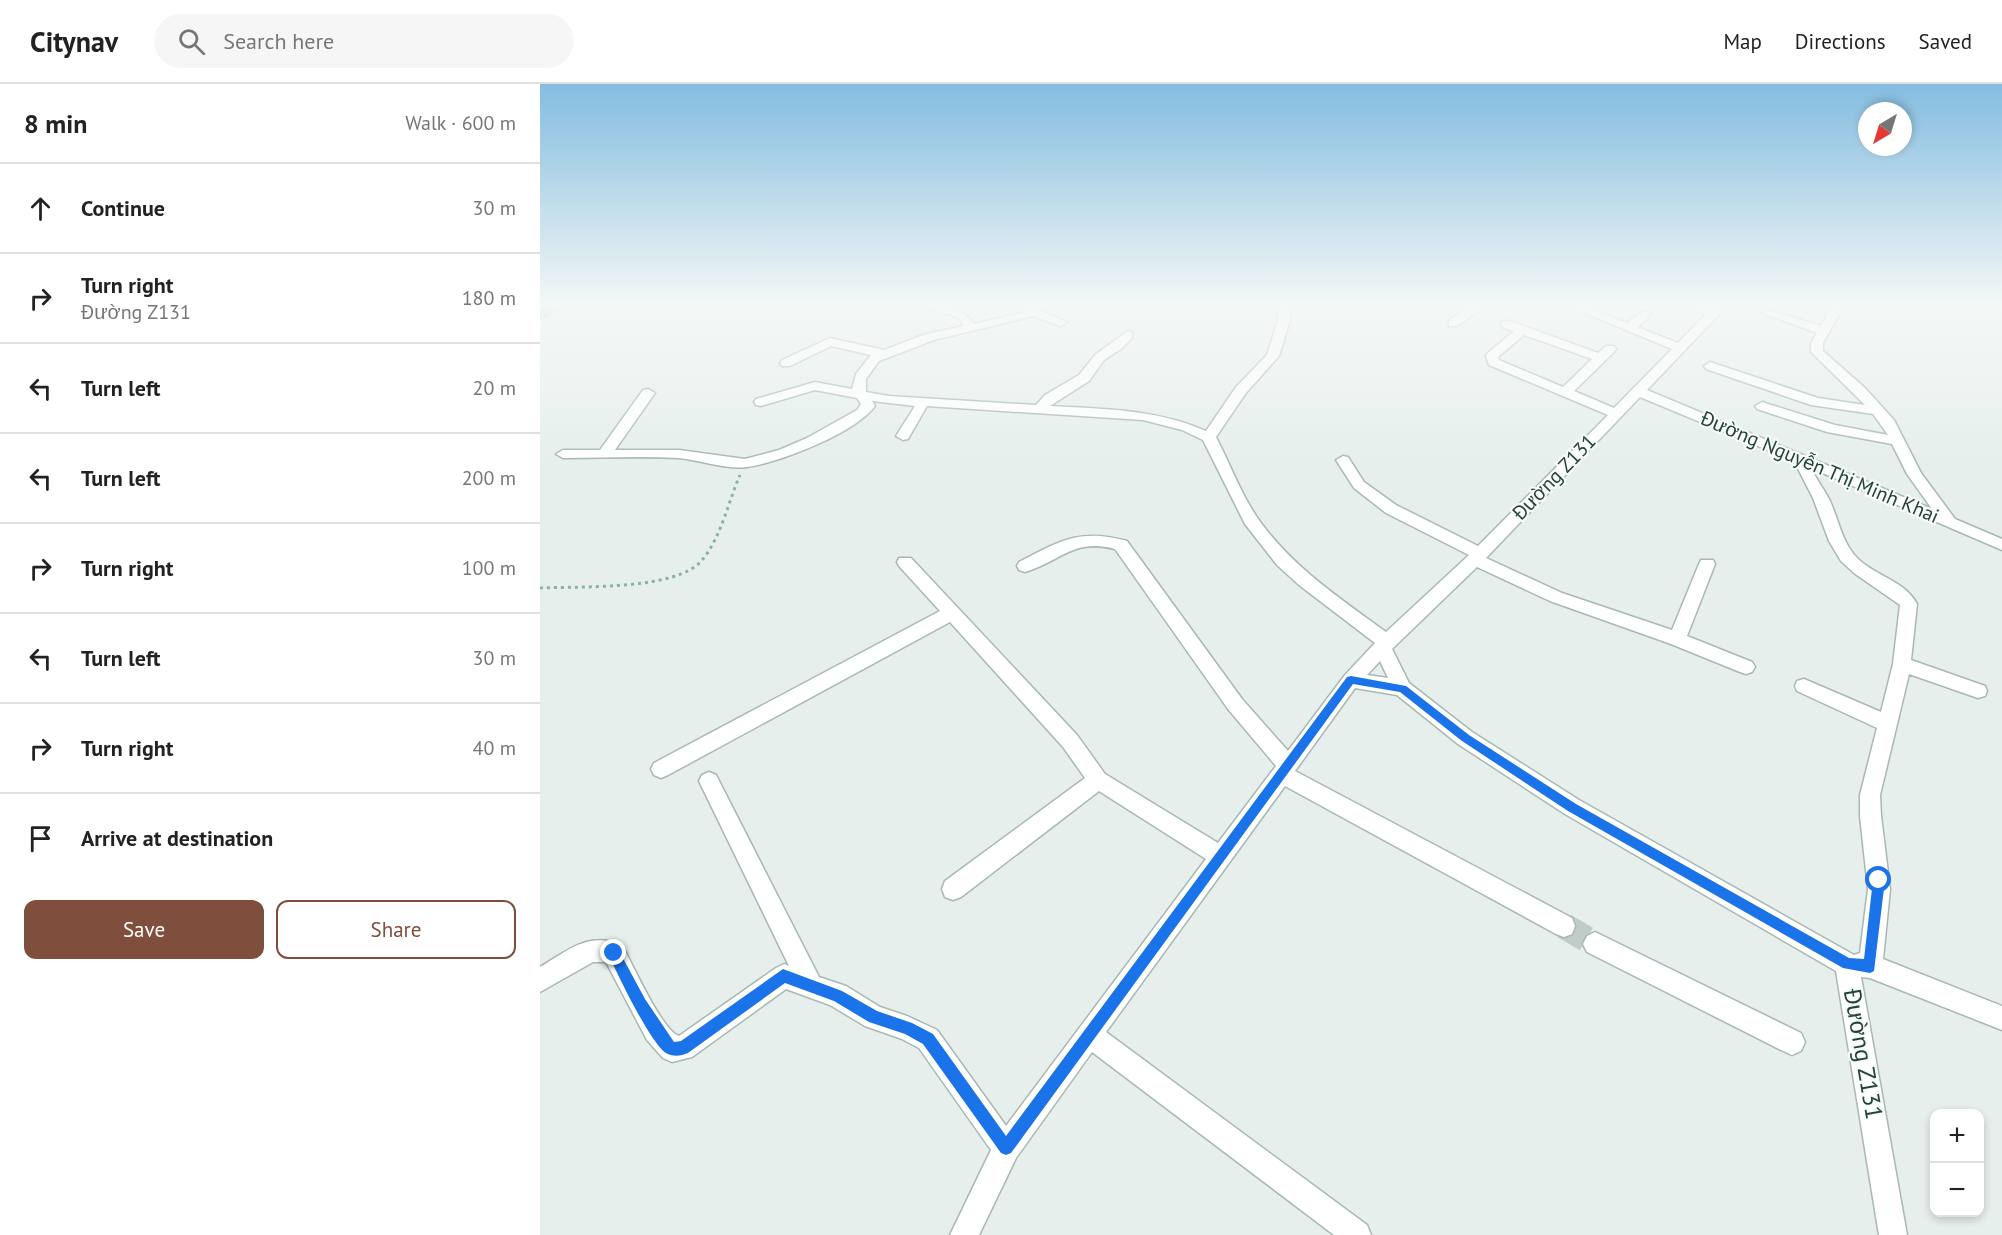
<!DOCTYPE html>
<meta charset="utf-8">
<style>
:root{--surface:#fff;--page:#f6f6f6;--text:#222;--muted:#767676;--line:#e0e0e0;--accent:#804e3d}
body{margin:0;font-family:"PT Sans",sans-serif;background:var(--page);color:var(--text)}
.controls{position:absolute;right:18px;bottom:18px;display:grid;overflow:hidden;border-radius:12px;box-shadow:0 3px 9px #0003}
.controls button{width:54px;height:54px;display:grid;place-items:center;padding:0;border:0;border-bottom:2px solid var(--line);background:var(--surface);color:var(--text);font:30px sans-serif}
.compass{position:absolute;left:1318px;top:18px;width:54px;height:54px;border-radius:50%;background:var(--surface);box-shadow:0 3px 9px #0003;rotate:218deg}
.stop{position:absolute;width:18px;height:18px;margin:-14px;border:4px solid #1a73e8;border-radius:50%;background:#fff}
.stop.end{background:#1a73e8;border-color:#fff;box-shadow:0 2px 6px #0008}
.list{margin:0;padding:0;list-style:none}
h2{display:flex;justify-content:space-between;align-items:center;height:78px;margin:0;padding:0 24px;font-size:26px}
h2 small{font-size:20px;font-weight:400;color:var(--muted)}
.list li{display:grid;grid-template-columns:39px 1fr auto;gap:18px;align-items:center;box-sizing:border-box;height:90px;padding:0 24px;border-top:2px solid var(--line)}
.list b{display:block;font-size:22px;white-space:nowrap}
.list p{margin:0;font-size:20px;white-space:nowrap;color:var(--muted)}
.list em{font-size:20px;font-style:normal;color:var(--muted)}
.actions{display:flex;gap:12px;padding:18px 24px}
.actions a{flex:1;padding:14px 0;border:2px solid var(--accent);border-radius:12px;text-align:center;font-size:21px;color:var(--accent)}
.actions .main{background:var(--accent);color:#fff}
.icon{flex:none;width:33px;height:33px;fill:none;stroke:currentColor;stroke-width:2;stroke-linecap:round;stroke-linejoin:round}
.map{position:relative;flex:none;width:1462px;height:1151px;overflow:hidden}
header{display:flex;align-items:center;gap:36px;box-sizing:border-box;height:84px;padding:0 30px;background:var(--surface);border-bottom:2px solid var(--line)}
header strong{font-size:28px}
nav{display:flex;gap:33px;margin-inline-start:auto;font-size:21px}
.search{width:420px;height:54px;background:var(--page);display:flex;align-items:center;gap:15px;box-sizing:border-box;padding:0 21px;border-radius:33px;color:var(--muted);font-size:22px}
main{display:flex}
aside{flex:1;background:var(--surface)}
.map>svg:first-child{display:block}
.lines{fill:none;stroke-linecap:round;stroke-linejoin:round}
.river{fill:#8ec9d4;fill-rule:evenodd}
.minor-tunnel{stroke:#bfccc8;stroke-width:26;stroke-dasharray:26 13;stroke-linecap:butt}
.minor-casing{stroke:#a8b8b2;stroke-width:3}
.path{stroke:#86b3a5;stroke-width:3;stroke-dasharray:3 4;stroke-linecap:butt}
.minor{fill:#fff;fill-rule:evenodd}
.route{fill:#1a73e8}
.labels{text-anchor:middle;stroke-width:4.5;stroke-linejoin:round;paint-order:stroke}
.street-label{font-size:20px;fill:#24423a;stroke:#f7fbf9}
.near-street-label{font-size:24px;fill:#24423a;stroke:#f7fbf9}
</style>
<header>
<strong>Citynav</strong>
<div class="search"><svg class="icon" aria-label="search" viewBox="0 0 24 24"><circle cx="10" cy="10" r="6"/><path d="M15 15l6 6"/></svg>Search here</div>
<nav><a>Map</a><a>Directions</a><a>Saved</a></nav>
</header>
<main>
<aside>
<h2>8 min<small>Walk · 600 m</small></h2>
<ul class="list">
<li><svg class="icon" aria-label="ahead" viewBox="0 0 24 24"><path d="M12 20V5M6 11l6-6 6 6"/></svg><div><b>Continue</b></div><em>30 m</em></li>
<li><svg class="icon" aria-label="right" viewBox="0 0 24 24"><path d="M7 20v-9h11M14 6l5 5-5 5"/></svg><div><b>Turn right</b><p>Đường Z131</p></div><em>180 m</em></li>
<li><svg class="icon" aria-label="left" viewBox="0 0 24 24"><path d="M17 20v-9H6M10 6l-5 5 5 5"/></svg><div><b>Turn left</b></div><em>20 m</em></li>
<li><svg class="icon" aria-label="left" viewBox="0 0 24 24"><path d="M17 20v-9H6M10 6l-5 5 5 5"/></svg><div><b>Turn left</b></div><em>200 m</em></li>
<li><svg class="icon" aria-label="right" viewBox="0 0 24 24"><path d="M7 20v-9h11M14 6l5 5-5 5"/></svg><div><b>Turn right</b></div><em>100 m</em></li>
<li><svg class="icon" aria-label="left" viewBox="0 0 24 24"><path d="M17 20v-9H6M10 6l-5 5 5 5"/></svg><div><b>Turn left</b></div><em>30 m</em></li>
<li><svg class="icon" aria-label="right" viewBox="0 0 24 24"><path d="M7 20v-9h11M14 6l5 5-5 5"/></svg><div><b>Turn right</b></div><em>40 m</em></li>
<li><svg class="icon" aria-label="arrive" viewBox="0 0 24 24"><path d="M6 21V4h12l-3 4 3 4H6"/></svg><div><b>Arrive at destination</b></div></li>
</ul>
<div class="actions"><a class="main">Save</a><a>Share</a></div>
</aside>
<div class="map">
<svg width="1462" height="1151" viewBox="0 0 1462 1151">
<rect width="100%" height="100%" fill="#e6efeb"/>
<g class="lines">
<!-- river -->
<path class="river" d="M4 220H25L7 234 0 236V222Z"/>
<!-- minor-tunnel -->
<path class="minor-tunnel" d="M1024 842 1055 860"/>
<!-- minor casing -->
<g class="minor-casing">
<g id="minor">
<path d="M376 220C396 219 422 222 434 240L482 229 494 220H507L500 227 527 238 521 242 493 232 394 256 339 277 326 295V308L349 312 496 321 505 311 539 291 556 270 588 247 592 248V254L581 265 564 276 549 297 510 322C563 325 617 325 666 347L696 303 727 271 738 236 739 220H751L750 236 739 272 706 309 676 353C690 380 703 415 721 439 755 485 801 515 846 548L929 471 846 429 814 404 796 376 803 372 808 373 824 398 856 421 938 462 1068 331 949 281 946 272 948 269 974 247 962 243V237H970L1058 269 1066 262H1074L1076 265 1074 268 1034 307 1074 324 1132 265 1023 220H1039L1087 239 1102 228H1110V232L1097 243 1138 259 1166 230 1145 220H1161L1172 225 1177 220H1189L1107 306 1392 425 1367 390 1352 360 1287 348 1217 325 1215 322 1222 318 1295 341 1348 351 1333 330 1271 321 1166 285 1164 282 1170 278 1278 314 1325 321 1271 268V259L1277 249 1222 229 1228 226 1281 242 1293 220H1305L1283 259V267L1325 304 1354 336 1381 389 1415 435 1462 455V466L1271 384C1276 395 1284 405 1290 417 1299 437 1302 459 1318 475 1336 492 1365 497 1377 520L1371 576 1445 602 1447 607 1445 612 1438 614 1369 590 1340 711 1341 732 1350 805 1343 875 1462 922V946L1330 894 1321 893 1367 1151H1339L1296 887 1025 730 918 660 857 611 815 604 755 687 1032 834 1035 842 1032 850 1024 853 1016 850 745 702 566 948 827 1141 831 1151H794L552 968 476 1074 439 1151H410L451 1066 379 964 362 955 325 942 290 921 246 905 152 973 132 978 123 974 107 956 66 878H53L0 908V883C29 866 48 847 82 861 92 879 122 947 139 952L236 884 244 880 249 882 159 697 162 691 169 688 176 691 279 893 306 902 340 923 367 932 397 946 466 1042 666 775 559 707 421 813 413 816 405 813 402 805 405 797 545 694 523 663 410 538 128 691 121 694 114 691 111 685 114 679 400 527 359 482 357 478 359 474H371L537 651 565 690 678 759 736 682 688 625 575 465C534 454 521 477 485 488L479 486 477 482 479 478C520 457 539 444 587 457L702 615 748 667 805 591 835 559 759 501 737 481 705 440 663 356 642 346 603 336 387 322 368 355 363 356 356 352 375 322 332 317 335 322C315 349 241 378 207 383 188 386 159 376 139 374 100 372 61 374 23 374L16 370 23 366H60L103 306 108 305 115 309 75 366H139L205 375 239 366 267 354 317 326 321 320 317 314 275 306 221 322 216 321 214 318 216 315 275 298 312 305 316 290 331 271 291 262 250 282H242L240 279 242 276 290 254 344 266 386 250 424 242 419 234ZM984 251 1052 275 1023 303 959 276 958 273ZM1100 313 1254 377 1273 414 1289 457 1301 477 1314 489 1360 521 1353 580 1341 628 1264 595 1257 597 1255 602 1257 607 1337 644 1320 711V732L1328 805 1320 869 1314 871 1039 716 932 648 869 599 852 565 937 483 1010 517 1131 560 1200 588 1206 590 1212 588 1215 583 1212 578 1147 552 1175 480 1173 476H1161L1159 480 1132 546 1022 509 946 474ZM840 577 848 594 827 591Z"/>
<path d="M934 220H948L917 242H909V236Z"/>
<path d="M1055 848 1261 949 1265 958 1261 967 1252 971 1243 967 1047 868 1043 860 1047 852Z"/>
</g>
</g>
<!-- path -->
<path class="path" d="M0 504C39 502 139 507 163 475 182 451 188 418 200 391"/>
<!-- minor -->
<use href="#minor" class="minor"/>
</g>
<!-- sky -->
<linearGradient id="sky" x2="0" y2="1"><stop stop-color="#84bce0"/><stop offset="0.58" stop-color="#f4f8f6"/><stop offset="1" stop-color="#f4f8f6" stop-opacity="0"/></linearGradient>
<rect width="1462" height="381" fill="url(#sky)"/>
<!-- route -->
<path class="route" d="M811 592 866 602 929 651 1036 720 1309 874 1324 875 1333 796 1335 792H1343L1345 796 1334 887 1330 889 1303 884 1028 727 922 657 860 608 813 600 471 1069 466 1071 461 1069 383 960 365 950 329 938 294 917 245 899 148 969C141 972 133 973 126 969 111 960 76 888 68 869L69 865 74 863 78 865 105 915 134 958 141 957 243 885 302 907 337 927 372 939 393 950 466 1052 807 593Z"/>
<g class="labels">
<!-- street labels -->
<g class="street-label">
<text transform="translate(1280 383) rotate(23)" y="7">Đường Nguyễn Thị Minh Khai</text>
<text transform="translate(1014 393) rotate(-46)" y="7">Đường Z131</text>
</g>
<!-- near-street labels -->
<g class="near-street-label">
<text transform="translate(1323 970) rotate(80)" y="8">Đường Z131</text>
</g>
</g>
</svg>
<div class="controls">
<button>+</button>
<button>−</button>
</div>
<svg class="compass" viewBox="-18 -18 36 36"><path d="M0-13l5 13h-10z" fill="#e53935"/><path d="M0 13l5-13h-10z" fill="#767676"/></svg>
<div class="stop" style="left:1339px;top:796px"></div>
<div class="stop end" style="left:74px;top:869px"></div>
</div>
</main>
